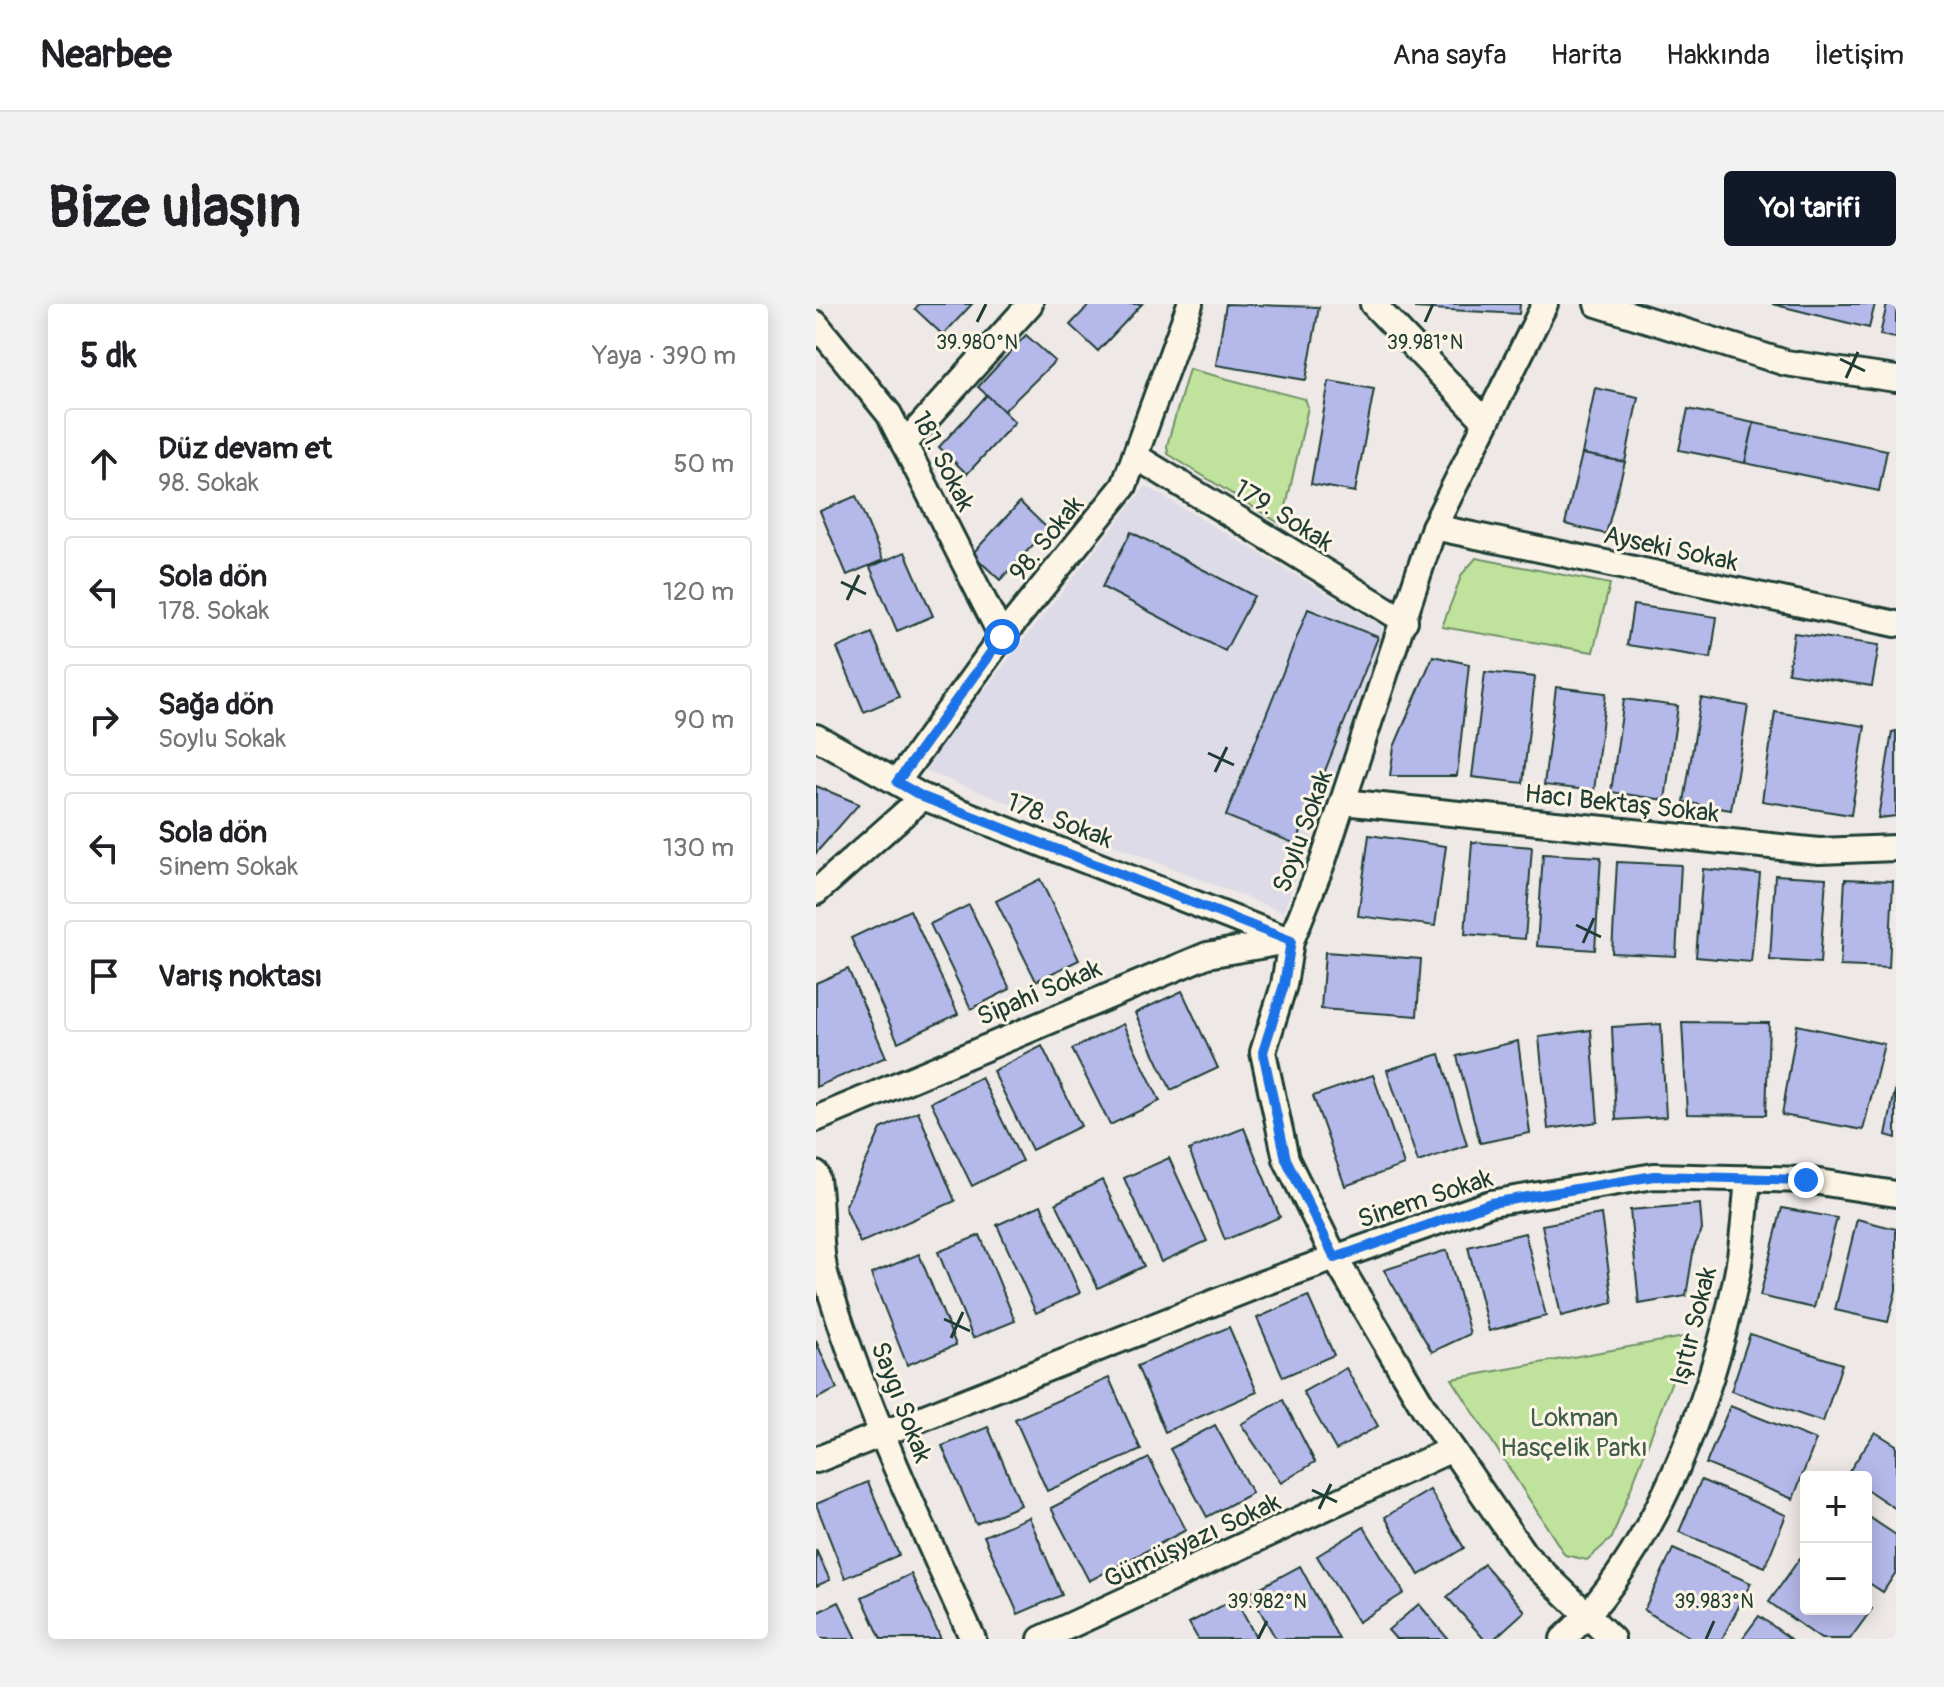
<!DOCTYPE html>
<html lang="tr">
<meta charset="utf-8">
<style>
:root{--surface:#fff;--page:#f2f2f2;--text:#202124;--muted:#757577;--line:#e0e0e0;--accent:#111827}
body{margin:0;font-family:Pangolin,sans-serif;background:var(--page);color:var(--text)}
.controls{position:absolute;right:24px;bottom:24px;display:grid;overflow:hidden;border-radius:8px;box-shadow:0 4px 20px #0003}
.controls button{width:72px;height:72px;display:grid;place-items:center;padding:0;border:0;border-bottom:2px solid var(--line);background:var(--surface);color:var(--text);font:40px sans-serif}
.stop{position:absolute;width:24px;height:24px;margin:-18px;border:6px solid #1a73e8;border-radius:50%;background:#fff}
.stop.end{background:#1a73e8;border-color:#fff;box-shadow:0 2px 8px #0008}
.list{margin:0;padding:0;list-style:none}
h2{display:flex;justify-content:space-between;align-items:center;height:104px;margin:0;padding:0 32px;font-size:34px}
h2 small{font-size:26px;font-weight:400;color:var(--muted)}
.list li{display:grid;grid-template-columns:52px 1fr auto;gap:24px;align-items:center;box-sizing:border-box;height:112px;margin:0 16px 16px;padding:0 16px;border:2px solid var(--line);border-radius:8px}
.list b{display:block;font-size:30px;white-space:nowrap}
.list p{margin:0;font-size:26px;white-space:nowrap;color:var(--muted)}
.list em{font-size:26px;font-style:normal;color:var(--muted)}
.icon{flex:none;width:44px;height:44px;fill:none;stroke:currentColor;stroke-width:2;stroke-linecap:round;stroke-linejoin:round}
.map{position:relative;flex:none;width:1080px;height:1335px;overflow:hidden;border-radius:8px}
header{display:flex;align-items:center;gap:48px;box-sizing:border-box;height:112px;padding:0 40px;background:var(--surface);border-bottom:2px solid var(--line)}
header strong{font-size:38px}
nav{display:flex;gap:44px;margin-inline-start:auto;font-size:28px}
.intro{display:flex;align-items:center;justify-content:space-between;box-sizing:border-box;height:192px;padding:0 48px}
h1{margin:0;font-size:56px}
.button{padding:20px 36px;border-radius:8px;background:var(--accent);color:#fff;font-size:28px;font-weight:700}
main{display:flex;gap:48px;padding:0 48px}
aside{flex:1;background:var(--surface);border-radius:8px;box-shadow:0 4px 20px #0003}
.map>svg:first-child{display:block}
.built{fill:#dddbe7}
.green{fill:#bfe29c;stroke:#6f9068;stroke-width:2}
.building{fill:#b5b9ea;stroke:#1f3d34;stroke-width:2}
.lines{fill:none;stroke-linecap:round;stroke-linejoin:round}
.minor-casing{stroke:#1f3d34;stroke-width:30}
.minor{stroke:#fcf5e5;stroke-width:24}
.route{stroke:#1a73e8;stroke-width:10}
.ticks{fill:none;stroke:#1f3d34;stroke-width:3}
.labels{text-anchor:middle;stroke-width:6;stroke-linejoin:round;paint-order:stroke}
.street-label{font-size:26px;fill:#1f3d34;stroke:#fcf5e5}
.park-label{font-size:26px;fill:#3f5e49;stroke:#fcf5e5}
.ticks-label{font-size:20px;text-anchor:middle;fill:#1f3d34;stroke:#fcf5e5;stroke-width:6;stroke-linejoin:round;paint-order:stroke}
</style>
<header>
<strong>Nearbee</strong>
<nav><a>Ana sayfa</a><a>Harita</a><a>Hakkında</a><a>İletişim</a></nav>
</header>
<div class="intro"><h1>Bize ulaşın</h1><a class="button">Yol tarifi</a></div>
<main>
<aside>
<h2>5 dk<small>Yaya · 390 m</small></h2>
<ul class="list">
<li><svg class="icon" aria-label="ahead" viewBox="0 0 24 24"><path d="M12 20V5M6 11l6-6 6 6"/></svg><div><b>Düz devam et</b><p>98. Sokak</p></div><em>50 m</em></li>
<li><svg class="icon" aria-label="left" viewBox="0 0 24 24"><path d="M17 20v-9H6M10 6l-5 5 5 5"/></svg><div><b>Sola dön</b><p>178. Sokak</p></div><em>120 m</em></li>
<li><svg class="icon" aria-label="right" viewBox="0 0 24 24"><path d="M7 20v-9h11M14 6l5 5-5 5"/></svg><div><b>Sağa dön</b><p>Soylu Sokak</p></div><em>90 m</em></li>
<li><svg class="icon" aria-label="left" viewBox="0 0 24 24"><path d="M17 20v-9H6M10 6l-5 5 5 5"/></svg><div><b>Sola dön</b><p>Sinem Sokak</p></div><em>130 m</em></li>
<li><svg class="icon" aria-label="arrive" viewBox="0 0 24 24"><path d="M6 21V4h12l-3 4 3 4H6"/></svg><div><b>Varış noktası</b></div></li>
</ul>
</aside>
<div class="map">
<svg width="1080" height="1335" viewBox="0 0 1080 1335">
<rect width="100%" height="100%" fill="#eee9e6"/>
<filter id="ink" filterUnits="userSpaceOnUse"><feTurbulence type="fractalNoise" baseFrequency=".0125" numOctaves="2"/><feDisplacementMap in="SourceGraphic" scale="16" xChannelSelector="R" yChannelSelector="G"/><feConvolveMatrix kernelMatrix="1 2 1 2 8 2 1 2 1" color-interpolation-filters="sRGB"/></filter>
<g filter="url(#ink)">
<!-- built -->
<path class="built" d="M330 182 573 326 467 608 105 465Z"/>
<!-- green -->
<g class="green">
<path d="M373 65 489 95 492 103 466 221 352 150 351 141Z"/>
<path d="M660 254 794 280 777 348 626 323 646 270Z"/>
<path d="M873 1032 796 1234 771 1256 749 1251 636 1075Z"/>
</g>
<!-- building -->
<g class="building">
<path d="M103 0H156L127 31 99 5Z"/>
<path d="M274 0H326L282 47 254 21Z"/>
<path d="M410 0 503 3 490 76 400 61Z"/>
<path d="M599 0H704L703 10 599 4Z"/>
<path d="M956 0H1059L1053 24Z"/>
<path d="M1071 0H1080V34L1064 31Z"/>
<path d="M210 31 239 57 188 107 162 83Z"/>
<path d="M513 77 558 85 539 188 495 180Z"/>
<path d="M779 84 822 93 809 158 766 150Z"/>
<path d="M171 91 199 118 151 170 123 143Z"/>
<path d="M872 105 938 119 929 159 863 146Z"/>
<path d="M938 119 1071 146 1063 187 929 159Z"/>
<path d="M766 150 809 158 790 230 749 220Z"/>
<path d="M40 192 67 256 31 271 4 207Z"/>
<path d="M204 198 232 225 184 276 156 250Z"/>
<path d="M315 228 438 292 409 347 286 283Z"/>
<path d="M89 248 117 312 81 327 54 263Z"/>
<path d="M817 301 901 313 895 354 811 341Z"/>
<path d="M492 305 562 333 480 540 410 512Z"/>
<path d="M56 329 83 393 48 408 21 344Z"/>
<path d="M978 329 1063 341 1056 382 972 369Z"/>
<path d="M617 352 653 360 641 472H574L578 443Z"/>
<path d="M669 368 719 373 707 479 656 473Z"/>
<path d="M740 383 790 389 778 487 728 481Z"/>
<path d="M885 394 932 402 915 506 868 498Z"/>
<path d="M808 395 862 402 849 496 795 488Z"/>
<path d="M959 408 1049 422 1035 511 946 497Z"/>
<path d="M1080 427V512L1062 514 1076 428Z"/>
<path d="M0 482 43 500 0 549Z"/>
<path d="M553 531 630 542 619 622 542 612Z"/>
<path d="M656 538 716 543 709 635 649 630Z"/>
<path d="M727 550 785 553 779 646 721 642Z"/>
<path d="M801 558 865 561 860 652 796 649Z"/>
<path d="M887 565 944 570 935 658 880 653Z"/>
<path d="M959 571 1010 574 1004 659 954 656Z"/>
<path d="M224 575 263 656 220 677 180 597Z"/>
<path d="M1029 575 1077 577 1073 664 1024 662Z"/>
<path d="M153 601 194 685 155 705 114 620Z"/>
<path d="M94 606 142 710 82 738 35 634Z"/>
<path d="M509 648 605 655 601 712 505 705Z"/>
<path d="M32 665 70 753 0 783V679Z"/>
<path d="M366 687 402 764 355 786 319 709Z"/>
<path d="M866 718 953 719 950 811 871 810Z"/>
<path d="M307 720 344 797 294 821 256 745Z"/>
<path d="M845 720 850 813 800 816 796 723Z"/>
<path d="M981 721 1068 740 1047 826 966 811Z"/>
<path d="M775 726 782 818 732 825 723 733Z"/>
<path d="M702 737 714 829 664 839 641 752Z"/>
<path d="M226 742 265 822 216 846 177 767Z"/>
<path d="M624 750 651 841 602 858 571 766Z"/>
<path d="M557 771 588 861 529 882 497 792Z"/>
<path d="M165 773 206 857 156 882 115 798Z"/>
<path d="M1080 782V834L1070 831Z"/>
<path d="M102 807 139 897 44 939 29 903 65 825Z"/>
<path d="M428 824 464 913 409 936 373 846Z"/>
<path d="M353 854 391 937 345 958 308 874Z"/>
<path d="M286 876 328 962 282 984 240 899Z"/>
<path d="M884 900 886 926 878 943 870 992 823 1000 814 906Z"/>
<path d="M225 901 264 989 220 1009 181 921Z"/>
<path d="M966 904 1021 914 998 1004 944 992Z"/>
<path d="M785 910 797 999 745 1012 726 921Z"/>
<path d="M1041 915 1080 925V986L1072 1018 1019 1006Z"/>
<path d="M709 929 730 1012 673 1027 652 943Z"/>
<path d="M164 931 199 1017 157 1034 122 948Z"/>
<path d="M631 946 654 1030 616 1048 568 966Z"/>
<path d="M103 950 140 1041 91 1061 55 970Z"/>
<path d="M492 992 518 1051 467 1073 441 1014Z"/>
<path d="M413 1023 441 1088 349 1128 321 1062Z"/>
<path d="M934 1030 1026 1060 1007 1118 915 1087Z"/>
<path d="M0 1037 21 1085 0 1095Z"/>
<path d="M530 1064 562 1122 520 1146 487 1088Z"/>
<path d="M293 1074 325 1146 231 1187 199 1115Z"/>
<path d="M467 1096 499 1158 465 1179 425 1120Z"/>
<path d="M914 1102 1000 1136 977 1195 890 1160Z"/>
<path d="M399 1121 436 1189 391 1213 354 1145Z"/>
<path d="M172 1123 205 1201 160 1220 126 1142Z"/>
<path d="M1059 1128 1080 1141V1205L1050 1185V1173L1030 1172Z"/>
<path d="M333 1154 370 1226 273 1277 235 1204Z"/>
<path d="M885 1176 970 1211 949 1263 863 1228Z"/>
<path d="M52 1178 83 1251 29 1274 0 1200Z"/>
<path d="M614 1186 648 1244 603 1271 569 1213Z"/>
<path d="M1050 1211 1080 1231V1268L1067 1288 1050 1277Z"/>
<path d="M213 1213 246 1291 202 1310 168 1232Z"/>
<path d="M548 1223 588 1289 542 1318 501 1252Z"/>
<path d="M857 1245 935 1279 906 1335H877L828 1306Z"/>
<path d="M0 1246 14 1276 0 1282Z"/>
<path d="M984 1254 990 1258V1305H1050V1300L1056 1305 1034 1335H1005L953 1298Z"/>
<path d="M668 1260 709 1307 678 1335H668L631 1293Z"/>
<path d="M484 1262 523 1335H460L434 1289Z"/>
<path d="M95 1270 125 1335H65L46 1293Z"/>
<path d="M419 1295 441 1335H382L373 1319Z"/>
<path d="M23 1298 41 1335H0V1309Z"/>
<path d="M603 1300 632 1335H580L572 1326Z"/>
<path d="M943 1312 975 1335H926Z"/>
</g>
<g class="lines">
<!-- minor casing -->
<g class="minor-casing">
<g id="minor">
<path d="M557 0 669 117"/>
<path d="M729 0 618 223 507 557 475 637 468 681 447 748 470 855 519 954 608 1104 709 1251 796 1335"/>
<path d="M781 0 970 59 1080 75"/>
<path d="M0 20 73 110 186 333"/>
<path d="M88 140 214 0"/>
<path d="M319 152 589 317"/>
<path d="M618 223 1080 320"/>
<path d="M0 433 107 493 475 637"/>
<path d="M81 478 186 333 308 182 374 0"/>
<path d="M527 498 1003 547 1080 544"/>
<path d="M0 588 107 493"/>
<path d="M0 815 391 651 472 637"/>
<path d="M0 870C7 903 1 941 10 973 47 1098 103 1216 157 1335"/>
<path d="M0 1156 445 980 675 899 838 872 990 876 1080 890"/>
<path d="M225 1335 636 1145"/>
<path d="M747 1335C840 1250 896 1093 921 971 927 940 929 906 932 874"/>
</g>
</g>
<!-- minor -->
<use href="#minor" class="minor"/>
</g>
</g>
<g class="lines" filter="url(#ink)">
<!-- route -->
<path class="route" d="M186 333 81 478 107 493 475 637 468 681 447 748 470 855 519 954 675 899 838 872 990 876"/>
</g>
<!-- ticks -->
<path class="ticks" d="M161 18 170 0M609 18 617 0M1024 55 1049 67M1030 74 1042 48M25 278 50 290M31 296 43 271M392 449 418 461M399 468 411 443M760 621 785 633M767 639 778 614M128 1015 154 1027M135 1034 147 1008M496 1186 521 1198M503 1205 515 1180M442 1335 451 1317M890 1335 898 1317"/>
<g class="labels">
<!-- street labels -->
<g class="street-label">
<text transform="translate(128 157) rotate(63)" y="9">181. Sokak</text>
<text transform="translate(468 211) rotate(32)" y="9">179. Sokak</text>
<text transform="translate(230 234) rotate(-51)" y="9">98. Sokak</text>
<text transform="translate(855 244) rotate(12)" y="9">Ayseki Sokak</text>
<text transform="translate(806 499) rotate(6)" y="9">Hacı Bektaş Sokak</text>
<text transform="translate(244 516) rotate(21)" y="9">178. Sokak</text>
<text transform="translate(486 527) rotate(-70)" y="9">Soylu Sokak</text>
<text transform="translate(223 688) rotate(-23)" y="9">Sipahi Sokak</text>
<text transform="translate(609 894) rotate(-18)" y="9">Sinem Sokak</text>
<text transform="translate(877 1022) rotate(-76)" y="9">Işıtır Sokak</text>
<text transform="translate(86 1098) rotate(69)" y="9">Saygı Sokak</text>
<text transform="translate(376 1236) rotate(-25)" y="9">Gümüşyazı Sokak</text>
</g>
<!-- park labels -->
<g class="park-label">
<text x="758" y="1122">Lokman<tspan x="758" dy="30">Hasçelik Parkı</tspan></text>
</g>
</g>
<g class="ticks-label">
<text x="161" y="45">39.980°N</text>
<text x="609" y="45">39.981°N</text>
<text x="451" y="1304">39.982°N</text>
<text x="898" y="1304">39.983°N</text>
</g>
</svg>
<div class="controls">
<button>+</button>
<button>−</button>
</div>
<div class="stop" style="left:186px;top:333px"></div>
<div class="stop end" style="left:990px;top:876px"></div>
</div>
</main>
